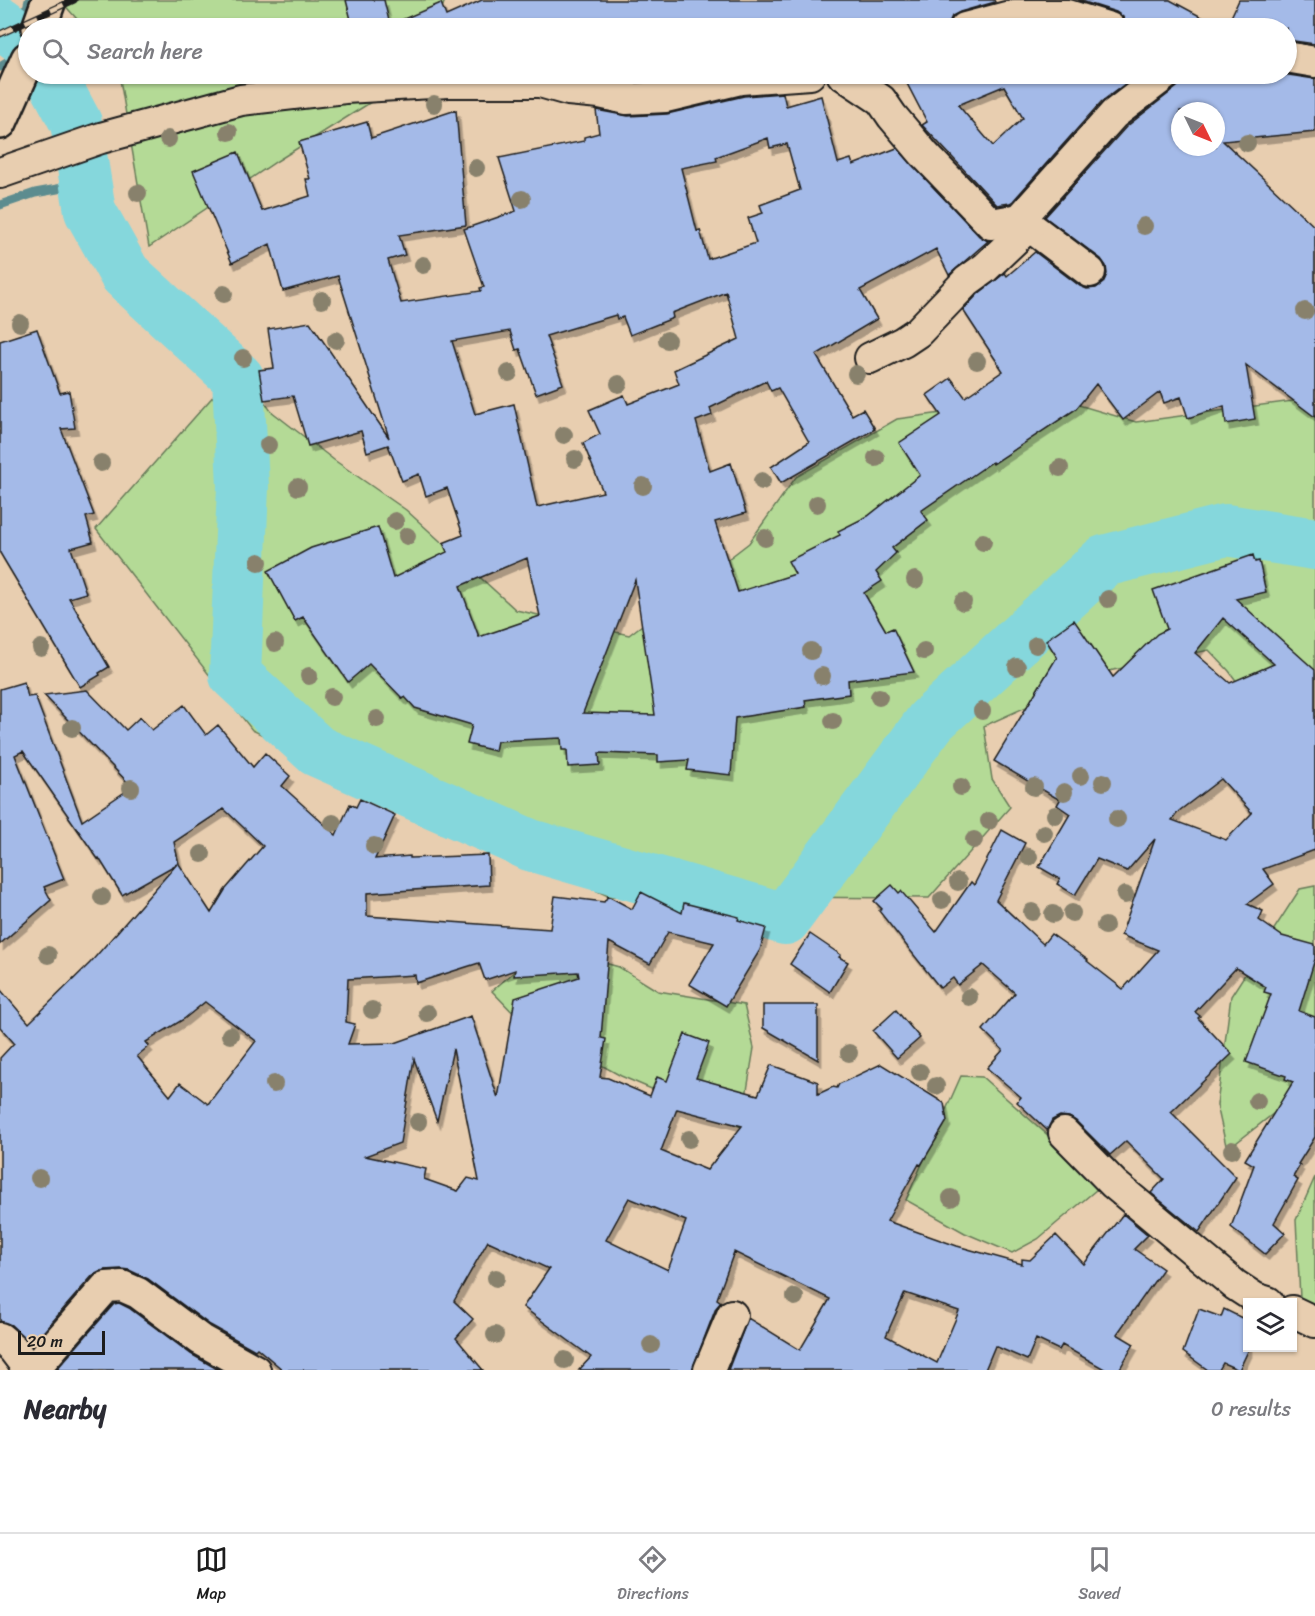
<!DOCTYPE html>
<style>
:root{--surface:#fff;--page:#f7f7f7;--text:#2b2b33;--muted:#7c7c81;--line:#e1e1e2;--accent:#1c1c1c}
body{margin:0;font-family:Sriracha,sans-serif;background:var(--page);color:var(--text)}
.controls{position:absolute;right:18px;bottom:18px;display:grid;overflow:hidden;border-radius:0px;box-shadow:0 2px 4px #0004}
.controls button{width:54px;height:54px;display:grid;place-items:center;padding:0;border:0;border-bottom:2px solid var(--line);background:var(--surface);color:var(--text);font:30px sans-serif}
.compass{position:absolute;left:1171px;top:102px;width:54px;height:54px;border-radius:50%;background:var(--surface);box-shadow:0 2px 4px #0004;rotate:133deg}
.scale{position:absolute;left:18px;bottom:15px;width:87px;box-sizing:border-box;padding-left:6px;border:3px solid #1c1c1c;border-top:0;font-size:16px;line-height:21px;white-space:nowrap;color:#1c1c1c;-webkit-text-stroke:4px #e8ceb0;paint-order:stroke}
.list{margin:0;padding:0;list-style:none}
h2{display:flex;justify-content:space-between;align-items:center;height:78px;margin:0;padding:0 24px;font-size:26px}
h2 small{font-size:20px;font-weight:400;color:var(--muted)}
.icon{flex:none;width:33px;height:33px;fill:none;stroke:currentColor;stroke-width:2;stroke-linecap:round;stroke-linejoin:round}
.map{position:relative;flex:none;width:1315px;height:1370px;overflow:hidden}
.search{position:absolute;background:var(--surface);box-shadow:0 2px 4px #0004;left:18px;right:18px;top:18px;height:66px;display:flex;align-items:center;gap:15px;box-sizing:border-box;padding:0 21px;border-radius:33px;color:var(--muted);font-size:22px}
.sheet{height:162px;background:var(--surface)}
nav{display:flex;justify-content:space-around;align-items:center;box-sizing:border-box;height:84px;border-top:2px solid var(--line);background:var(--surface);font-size:16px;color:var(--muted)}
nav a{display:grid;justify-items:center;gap:3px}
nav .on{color:var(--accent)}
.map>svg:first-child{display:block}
.green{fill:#b4da96;stroke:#687b59;stroke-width:1.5}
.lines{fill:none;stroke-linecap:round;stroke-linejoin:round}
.stream{stroke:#5b8c8f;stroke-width:9}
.river{stroke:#85d7dc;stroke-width:52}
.building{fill:#a4bae8;stroke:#1c1c1c;stroke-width:1.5;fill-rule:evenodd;filter:url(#shadow)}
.minor-casing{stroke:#1c1c1c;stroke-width:34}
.tertiary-casing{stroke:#1c1c1c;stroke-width:38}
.minor{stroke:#e8ceb0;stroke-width:30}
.tertiary{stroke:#e8ceb0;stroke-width:33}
.rail-casing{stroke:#1c1c1c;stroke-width:7}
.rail{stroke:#e8ceb0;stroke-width:4.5;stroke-dasharray:14;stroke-linecap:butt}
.tree{fill:#88816c}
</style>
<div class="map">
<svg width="1315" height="1370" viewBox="0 0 1315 1370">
<defs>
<filter id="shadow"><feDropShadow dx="3.5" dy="6" stdDeviation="0" flood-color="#0004"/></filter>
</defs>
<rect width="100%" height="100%" fill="#e8ceb0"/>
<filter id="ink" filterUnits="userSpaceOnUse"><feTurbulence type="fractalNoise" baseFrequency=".0167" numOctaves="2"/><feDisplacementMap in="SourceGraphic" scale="12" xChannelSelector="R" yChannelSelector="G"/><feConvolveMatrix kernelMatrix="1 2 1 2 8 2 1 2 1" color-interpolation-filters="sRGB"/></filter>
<g filter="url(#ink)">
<!-- green -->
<g class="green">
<path d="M60 0H445L435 28H85Z"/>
<path d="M119 74H416L277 161 149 247Z"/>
<path d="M239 367 271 411 334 460 406 510 516 610 629 635 749 543 796 477 897 419 1055 398 1136 422 1315 398V788L1229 671 1209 650 1104 672 984 726 992 779 1010 807 929 898 608 896 252 730 96 529Z"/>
<path d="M1315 886V1081L1227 1150 1217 1105 1231 996 1300 889Z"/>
<path d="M544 946 619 967 658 991 744 1005 754 1048 741 1127 621 1076 520 1020 492 991Z"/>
<path d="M961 1076 982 1077 1103 1184 1038 1239 1012 1253 965 1233 906 1200Z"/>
<path d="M1315 1177V1305L1300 1298 1296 1220Z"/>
</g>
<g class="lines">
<!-- stream -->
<g class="stream">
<path d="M0 22 27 8 29 0"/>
<path d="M0 67 19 56"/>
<path d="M0 205 35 193 85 184"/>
</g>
<!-- river -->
<g class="river">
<path d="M0 22 28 43"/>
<path d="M50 74 76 123 90 211 125 274 238 378 243 487 235 675 317 751 530 845 785 919 931 721 1104 561 1226 530 1315 544"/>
</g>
</g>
<!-- building -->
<g class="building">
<path d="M346 0H384L390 25 441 3 446 16 482 0H994L995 2 960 12 952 16 949 23 948 28H353Z"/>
<path d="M1078 0H1170L1222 28H1131L1127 26 1123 17 1116 12Z"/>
<path d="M1239 0H1315V44L1287 40V28H1226Z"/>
<path d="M591 74H690L664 80 628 82Z"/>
<path d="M902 74H1138L1101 102 1013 201 1010 203 997 205 922 125 927 122ZM1004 86 1023 118 993 146 958 105Z"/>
<path d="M1183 74H1282L1315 79V132L1223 141 1315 227V417L1246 365 1255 419 1226 424 1224 406 1188 418 1181 397 1164 403 1160 392 1123 420 1096 384 1076 409 993 464 992 462 921 511 928 520 892 548 896 553 876 572 882 581 864 593 886 631 893 628 914 672 848 680 849 694 805 700 806 707 735 718 731 775 687 770 689 760 658 762V755L599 753 600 765 568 767 567 750H562L561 738 497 741 495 751 467 744 472 725 415 708 405 697 403 699 369 664 348 682 303 617 295 621 268 571 311 548 378 527 393 578 447 552 443 543 463 535 447 488 426 496 419 474 402 481 388 445 367 452 361 431 308 446 293 396 264 400 259 370 274 368 268 329 310 322 389 438 338 276 283 291 270 244 232 263 193 171 238 152 262 211 310 196 306 179H310L299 142 367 122 371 138 456 110 466 225 399 235 405 255 388 260 401 303 481 291 480 288 484 287 464 229 516 211 499 158 584 141V137L599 133 596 110 628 116 667 114 744 96 783 93 786 106 821 96 838 163 851 159 853 165 897 148 979 236 988 241 949 275 936 249 860 290 877 319 816 355 852 415 863 409 875 429 781 483 771 467 809 442 778 388 771 391 766 381 710 408 712 415 696 421 710 471 731 463 746 513 715 522 738 592 795 574 788 561 840 535 838 531 868 516 920 475 899 443 941 415 927 395 951 378 965 397 1003 371 963 310 978 294 1005 273 1007 276 1035 252 1080 286 1087 289 1096 288 1103 283 1107 274 1106 266 1101 259 1045 217 1126 127 1177 87 1182 81ZM1180 111H1216V147H1180ZM768 138 770 148 787 144 800 190 760 205 763 213 748 218 756 243 708 259 700 230 697 231 681 168 717 161 716 157ZM726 292 739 339 674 370 679 384 628 404 624 395 589 410 600 434 583 443 603 492 537 507 514 404 475 414 452 341 510 331 516 350 520 349 536 394 563 384 546 336 616 315 617 319 623 317 630 335 673 318 672 313ZM527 558 540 616 479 637 460 586ZM635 580 655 715 583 713Z"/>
<path d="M37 329 60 393 69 391 75 428 61 429 94 515 86 517 93 542 71 548 86 593 69 598 109 667 99 673 100 675 80 687 0 553V341Z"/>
<path d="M1253 555 1255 562 1259 561 1266 592 1236 599 1315 670V850L1263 869 1274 884 1247 904 1263 911 1259 920 1282 936 1315 945V959L1299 1011 1315 1017V1137L1298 1164 1300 1165 1293 1177 1298 1180 1274 1223 1285 1233 1265 1254 1231 1227 1254 1165 1245 1160 1293 1082 1285 1079 1286 1076 1246 1062 1271 994 1264 992 1266 987 1236 968 1195 1012 1200 1016 1198 1018 1232 1054 1171 1112 1236 1177 1199 1232 1151 1193 1164 1179 1126 1141 1110 1155 1076 1121 1069 1117 1060 1116 1052 1120 1047 1130 1017 1102 1021 1097 987 1068 1003 1050 983 1030 1015 993 983 965 958 985 953 978 940 988 879 911 882 909 874 901 892 885 899 893 901 891 936 932 971 882 974 885 1002 830 1025 843 996 900 1043 944 1051 934 1088 960 1087 961 1123 989 1158 950 1121 935 1155 839 1127 871 1097 859 1075 895 1057 884 1060 879 1039 867 1070 814 1057 805 1060 800 994 761 1057 657 1046 640 1074 620 1113 677 1157 634 1167 629 1153 590ZM1223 618 1243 636 1274 664 1230 683 1195 653ZM1221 779 1252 813 1226 840 1172 820 1179 811Z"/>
<path d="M24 682 28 697 35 696 82 821 132 787 44 695 87 690 126 730 140 717 152 730 184 705 206 735 218 725 253 767 265 753 290 776 282 786 336 835 350 804 356 807 360 799 395 815 375 859 410 856V858L488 855 489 885 367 893V916L550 929 555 896 604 902 608 896 632 909 641 892 682 913 684 903 739 917 738 920 766 928 760 950 726 1006 689 984 714 943 668 932 650 964 609 942 601 1038 606 1039 600 1077 608 1078 650 1096 657 1077 667 1081 685 1034 709 1043 696 1078 758 1095 771 1065 818 1082V1094L833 1087 837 1088 839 1084 881 1064 944 1103 947 1121 921 1165 919 1164 887 1221 957 1246 1022 1264V1259L1030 1260 1056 1235 1084 1264 1123 1214 1148 1235 1134 1249 1163 1269 1117 1334 1134 1344 1119 1370H1106L1062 1345 1059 1350 1036 1339 1027 1360 995 1346 985 1370H728L748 1318 800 1350 830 1299 734 1252 717 1299 721 1302 716 1308 692 1370H579L591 1357 523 1307 549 1269 488 1241 454 1301 473 1319 456 1338 483 1370H283L257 1348 255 1350 210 1325 148 1279 129 1270 121 1269 104 1270 93 1275 32 1345 11 1325 0 1321V1058L14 1043 0 1027V989L29 1023 90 963 177 864 122 895 99 858 98 859 23 751 15 755 64 879 44 887 51 900 0 944V689ZM224 809 263 846 225 890 211 913 179 864 174 842ZM479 963 485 980 515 970 514 976 578 972 579 977 515 998 498 1098 471 1016 395 1043 348 1044 355 1024 346 1022 348 979 415 975 416 983ZM205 1002 256 1041 208 1104 180 1083 170 1096 137 1056 149 1046 146 1042 184 1019ZM453 1049 479 1181 468 1178 458 1191 424 1179 426 1169 365 1156 400 1143 414 1059 437 1121ZM677 1109 742 1126 707 1170 661 1151ZM629 1198 686 1221 668 1270 606 1240ZM905 1293 959 1311 937 1363 886 1336Z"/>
<path d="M810 934 841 955 839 957 848 962 830 992 790 964Z"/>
<path d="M763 1005H818V1060L763 1028Z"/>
<path d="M896 1010 920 1038 897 1058 873 1031Z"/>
<path d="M119 1303 129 1308 191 1354 219 1370H56L114 1304Z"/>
<path d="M1199 1309 1221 1317 1224 1309 1248 1321V1351L1239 1370 1223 1363 1219 1370H1208L1183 1352Z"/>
</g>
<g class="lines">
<!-- minor casing -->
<g class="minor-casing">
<g id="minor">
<path d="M965 28 1014 15H1068L1110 28"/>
<path d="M1286 57 1315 62"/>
<path d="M842 74 881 100 892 116 924 154 991 224 1020 219 1090 272"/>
<path d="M0 173 101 138 241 100 345 88 449 82H540L568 90 600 93 627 99 666 97 741 79 810 74"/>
<path d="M1020 219 1114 114 1166 74"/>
<path d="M870 358 903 342 918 332 967 281 985 268 1029 226"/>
<path d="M1064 1133 1114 1184 1235 1285 1255 1298 1268 1302"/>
<path d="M1292 1311 1315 1322"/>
<path d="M0 1338 13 1349 29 1370"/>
<path d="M33 1370 106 1287 122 1286 138 1293 201 1340 255 1370"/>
<path d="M709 1370 732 1315"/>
</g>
</g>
<!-- tertiary casing -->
<g class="tertiary-casing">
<g id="tertiary">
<path d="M39 28 49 0"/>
<path d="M0 122 28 59"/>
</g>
</g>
<!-- minor -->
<use href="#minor" class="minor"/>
<!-- tertiary -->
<use href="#tertiary" class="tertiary"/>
<!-- rail casing -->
<g class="rail-casing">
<path id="rail" d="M0 34 74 0"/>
</g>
<!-- rail -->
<use href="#rail" class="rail"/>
</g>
<!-- trees -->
<g class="tree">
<circle cx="434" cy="104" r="9"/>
<circle cx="229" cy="132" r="9"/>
<circle cx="168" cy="139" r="9"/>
<circle cx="1247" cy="143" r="9"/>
<circle cx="476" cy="168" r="9"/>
<circle cx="138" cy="193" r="9"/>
<circle cx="522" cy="199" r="9"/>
<circle cx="1144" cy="226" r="9"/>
<circle cx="423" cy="265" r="9"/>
<circle cx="224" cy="294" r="9"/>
<circle cx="322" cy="300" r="9"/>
<circle cx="1305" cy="311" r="9"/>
<circle cx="20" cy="323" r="9"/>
<circle cx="336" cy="340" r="9"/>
<circle cx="667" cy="340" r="9"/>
<circle cx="243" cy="358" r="9"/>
<circle cx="977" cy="361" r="9"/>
<circle cx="509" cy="373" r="9"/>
<circle cx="856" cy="374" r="9"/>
<circle cx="619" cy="384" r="9"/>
<circle cx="564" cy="435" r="9"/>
<circle cx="268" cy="445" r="9"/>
<circle cx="876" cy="458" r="9"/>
<circle cx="575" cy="459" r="9"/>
<circle cx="101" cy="463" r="9"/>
<circle cx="1060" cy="468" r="9"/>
<circle cx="762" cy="481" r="9"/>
<circle cx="643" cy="486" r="9"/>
<circle cx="298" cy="487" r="9"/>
<circle cx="817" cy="504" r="9"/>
<circle cx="395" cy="521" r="9"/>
<circle cx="407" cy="536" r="9"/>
<circle cx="765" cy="538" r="9"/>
<circle cx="983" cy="542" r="9"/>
<circle cx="259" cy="562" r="9"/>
<circle cx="915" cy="580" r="9"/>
<circle cx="1108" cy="599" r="9"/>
<circle cx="963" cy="602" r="9"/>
<circle cx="275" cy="643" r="9"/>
<circle cx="1036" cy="645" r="9"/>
<circle cx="41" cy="648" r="9"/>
<circle cx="811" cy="651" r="9"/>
<circle cx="924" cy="651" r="9"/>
<circle cx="1017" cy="667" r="9"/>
<circle cx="309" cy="676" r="9"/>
<circle cx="822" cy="676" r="9"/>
<circle cx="332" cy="697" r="9"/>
<circle cx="879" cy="697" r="9"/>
<circle cx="982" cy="711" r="9"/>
<circle cx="377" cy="719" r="9"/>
<circle cx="833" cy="721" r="9"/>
<circle cx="72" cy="728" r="9"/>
<circle cx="1081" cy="776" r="9"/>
<circle cx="1103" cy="782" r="9"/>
<circle cx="961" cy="787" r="9"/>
<circle cx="1034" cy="787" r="9"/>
<circle cx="131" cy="788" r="9"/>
<circle cx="1064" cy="792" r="9"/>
<circle cx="1055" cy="815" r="9"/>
<circle cx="1117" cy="819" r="9"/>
<circle cx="989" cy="821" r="9"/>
<circle cx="333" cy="823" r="9"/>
<circle cx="1044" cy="833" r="9"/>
<circle cx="974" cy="840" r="9"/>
<circle cx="374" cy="846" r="9"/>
<circle cx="202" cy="854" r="9"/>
<circle cx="1029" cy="857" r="9"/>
<circle cx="958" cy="882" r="9"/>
<circle cx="1125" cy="895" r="9"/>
<circle cx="102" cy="897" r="9"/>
<circle cx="942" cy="900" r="9"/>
<circle cx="1032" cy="912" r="9"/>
<circle cx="1072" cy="913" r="9"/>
<circle cx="1053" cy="914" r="9"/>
<circle cx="1105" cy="926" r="9"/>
<circle cx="48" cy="955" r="9"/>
<circle cx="969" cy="997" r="9"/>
<circle cx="372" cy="1010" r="9"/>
<circle cx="427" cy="1013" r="9"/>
<circle cx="230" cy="1035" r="9"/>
<circle cx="849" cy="1053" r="9"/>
<circle cx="920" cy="1072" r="9"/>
<circle cx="274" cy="1084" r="9"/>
<circle cx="936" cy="1086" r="9"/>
<circle cx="1257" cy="1101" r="9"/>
<circle cx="418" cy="1122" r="9"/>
<circle cx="689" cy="1139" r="9"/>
<circle cx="1232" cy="1150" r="9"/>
<circle cx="39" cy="1178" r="9"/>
<circle cx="951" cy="1198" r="9"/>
<circle cx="496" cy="1278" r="9"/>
<circle cx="795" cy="1297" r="9"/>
<circle cx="495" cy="1335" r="9"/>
<circle cx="651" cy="1345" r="9"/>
<circle cx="565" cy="1360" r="9"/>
</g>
</g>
</svg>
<div class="controls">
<button><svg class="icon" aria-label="layers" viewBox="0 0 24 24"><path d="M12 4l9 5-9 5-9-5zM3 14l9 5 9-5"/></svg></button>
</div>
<svg class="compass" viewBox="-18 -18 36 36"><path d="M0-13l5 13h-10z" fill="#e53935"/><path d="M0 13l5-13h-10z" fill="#7c7c81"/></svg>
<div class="scale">20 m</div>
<div class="search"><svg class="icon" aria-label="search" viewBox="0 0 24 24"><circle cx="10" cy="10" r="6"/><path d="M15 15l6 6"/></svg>Search here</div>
</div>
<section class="sheet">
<h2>Nearby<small>0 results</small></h2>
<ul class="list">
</ul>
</section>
<nav>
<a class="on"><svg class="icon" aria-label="map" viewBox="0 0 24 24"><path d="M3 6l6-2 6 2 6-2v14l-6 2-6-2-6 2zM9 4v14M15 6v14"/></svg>Map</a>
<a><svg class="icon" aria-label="directions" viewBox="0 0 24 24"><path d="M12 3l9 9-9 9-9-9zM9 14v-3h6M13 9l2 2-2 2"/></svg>Directions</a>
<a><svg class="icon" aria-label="saved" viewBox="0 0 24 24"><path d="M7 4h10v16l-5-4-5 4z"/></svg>Saved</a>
</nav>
